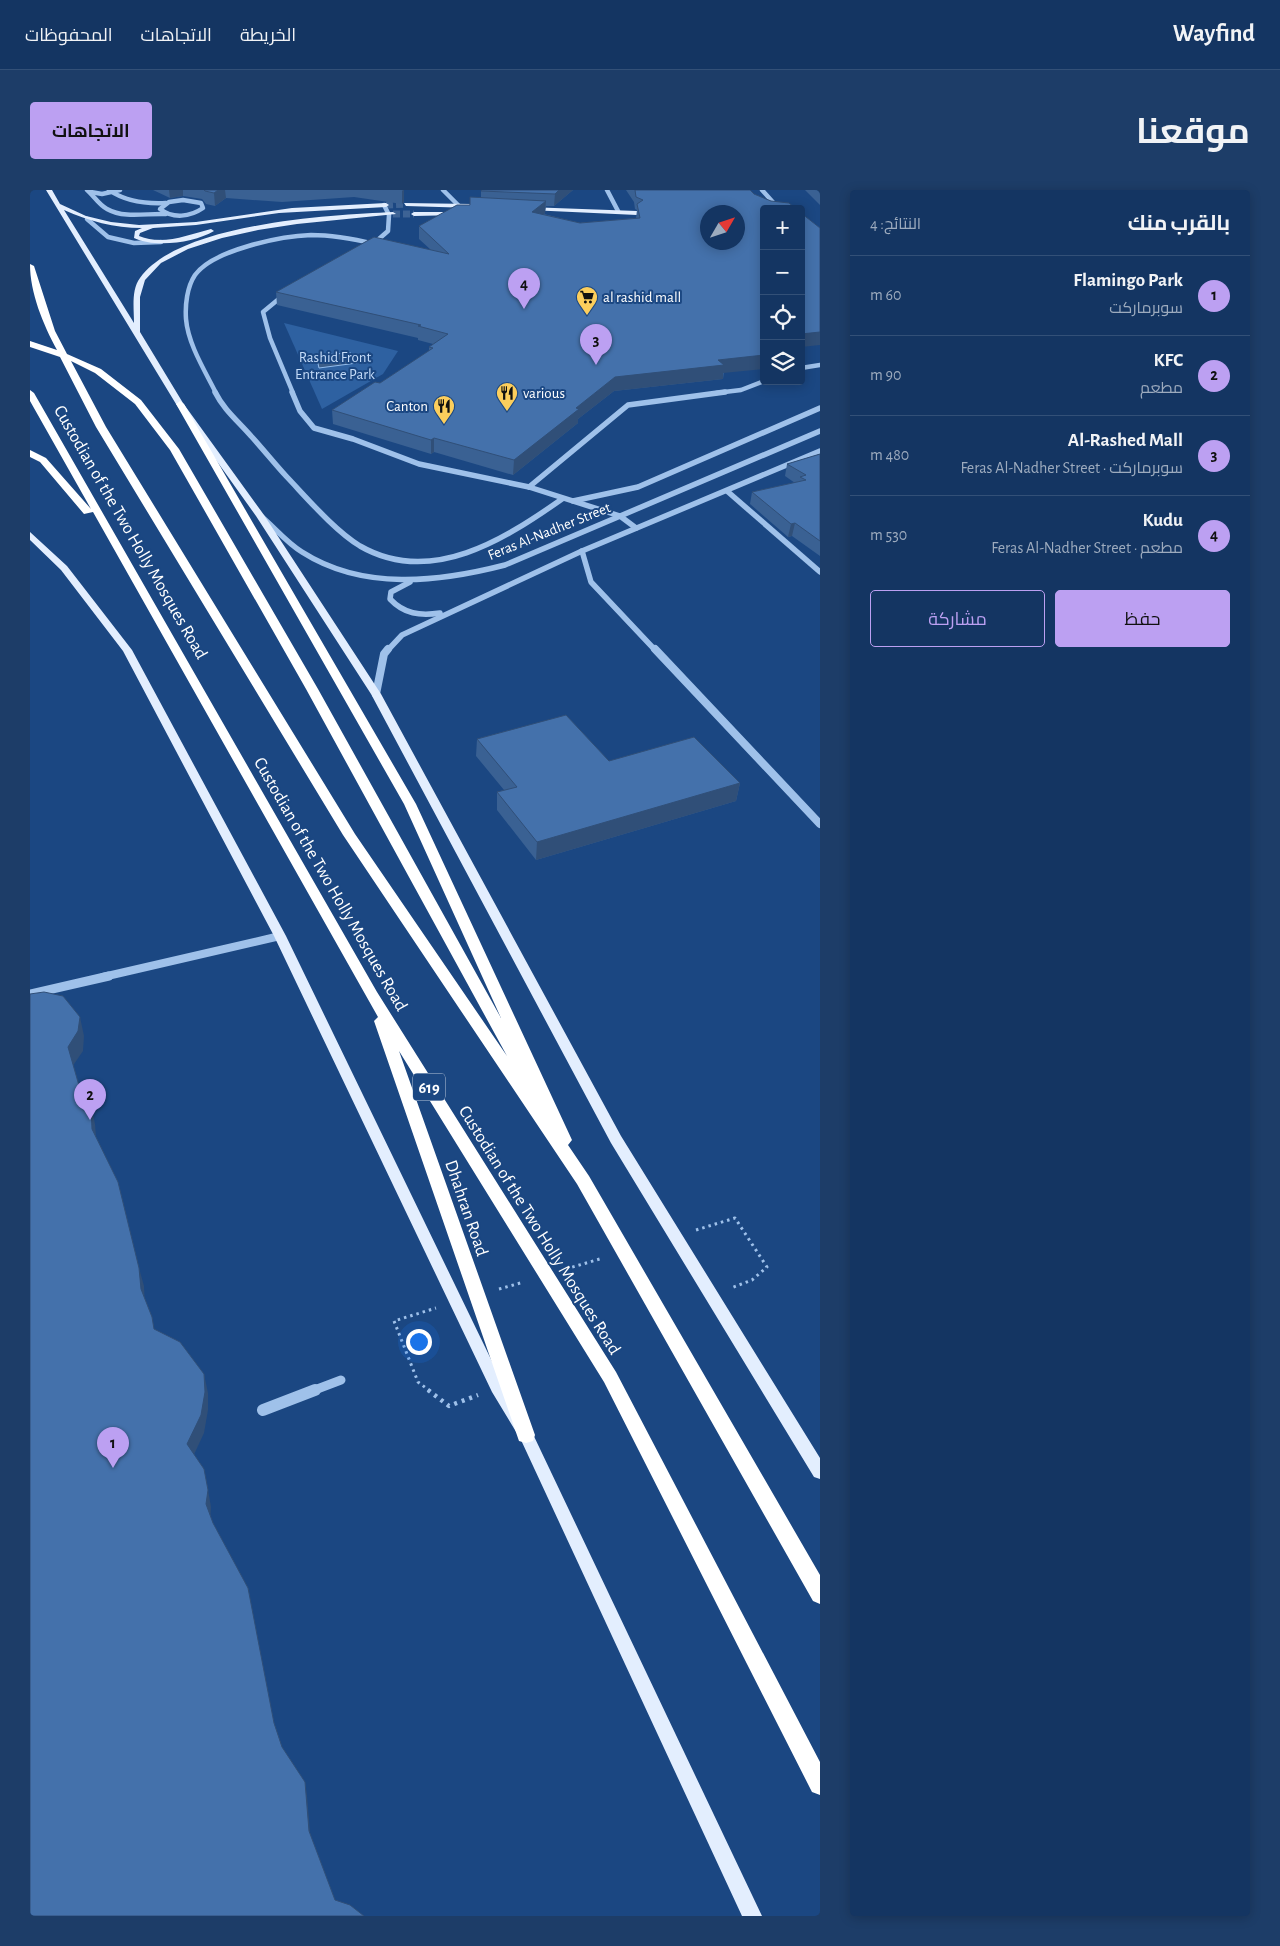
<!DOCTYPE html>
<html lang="ar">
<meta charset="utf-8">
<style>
:root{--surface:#143562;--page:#1d3d68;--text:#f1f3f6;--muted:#9dabbe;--line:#335077;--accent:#bca0f2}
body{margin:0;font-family:"Alegreya Sans",Cairo,sans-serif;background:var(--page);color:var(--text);direction:rtl}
.controls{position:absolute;right:15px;top:15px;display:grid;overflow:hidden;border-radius:5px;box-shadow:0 2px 12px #0003}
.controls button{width:45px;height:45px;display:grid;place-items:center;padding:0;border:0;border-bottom:1px solid var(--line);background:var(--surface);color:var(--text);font:25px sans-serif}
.compass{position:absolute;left:670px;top:15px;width:45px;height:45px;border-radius:50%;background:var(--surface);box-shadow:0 2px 12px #0003;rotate:51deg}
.you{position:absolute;left:388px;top:1151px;width:18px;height:18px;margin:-12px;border:4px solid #fff;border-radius:50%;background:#1a73e8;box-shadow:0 0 0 8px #1a73e833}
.badge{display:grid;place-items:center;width:32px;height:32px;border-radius:50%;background:var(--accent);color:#111;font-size:16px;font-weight:700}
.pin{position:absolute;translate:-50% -41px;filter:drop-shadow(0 1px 2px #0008)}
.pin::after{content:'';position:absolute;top:26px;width:18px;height:15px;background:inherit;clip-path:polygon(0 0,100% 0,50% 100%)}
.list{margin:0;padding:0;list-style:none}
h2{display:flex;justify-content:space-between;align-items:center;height:65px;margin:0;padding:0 20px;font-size:21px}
h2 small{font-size:16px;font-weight:400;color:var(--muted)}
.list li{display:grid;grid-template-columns:32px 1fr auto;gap:15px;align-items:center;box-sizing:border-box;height:80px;padding:0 20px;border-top:1px solid var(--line)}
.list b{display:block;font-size:19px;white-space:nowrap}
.list p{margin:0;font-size:16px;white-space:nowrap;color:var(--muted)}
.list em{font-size:16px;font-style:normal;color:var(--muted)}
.actions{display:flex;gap:10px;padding:15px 20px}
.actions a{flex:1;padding:11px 0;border:1px solid var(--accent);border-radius:5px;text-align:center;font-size:18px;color:var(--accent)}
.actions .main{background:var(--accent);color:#111}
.icon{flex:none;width:28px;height:28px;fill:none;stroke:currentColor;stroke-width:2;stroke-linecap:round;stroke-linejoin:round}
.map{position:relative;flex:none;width:790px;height:1726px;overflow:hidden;direction:ltr;border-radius:5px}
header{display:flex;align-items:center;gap:30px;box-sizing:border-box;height:70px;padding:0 25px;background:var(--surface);border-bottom:1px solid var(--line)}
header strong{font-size:24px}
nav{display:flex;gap:28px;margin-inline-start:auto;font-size:18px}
.intro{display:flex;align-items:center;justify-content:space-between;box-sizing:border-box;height:120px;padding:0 30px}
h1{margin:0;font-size:35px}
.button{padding:12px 22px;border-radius:5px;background:var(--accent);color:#111;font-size:18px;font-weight:700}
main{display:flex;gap:30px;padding:0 30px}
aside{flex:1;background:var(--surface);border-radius:5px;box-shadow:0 2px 12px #0003}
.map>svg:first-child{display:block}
.green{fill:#2e61a1}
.water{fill:#3d5e89;stroke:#92bced}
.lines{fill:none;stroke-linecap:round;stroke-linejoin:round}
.major-tunnel{stroke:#3d6395;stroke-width:7;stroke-dasharray:7 3;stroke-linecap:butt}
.path-far1{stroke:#9fc1ea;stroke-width:3;stroke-dasharray:2.5 4;stroke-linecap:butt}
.path{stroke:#9fc1ea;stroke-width:4.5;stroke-dasharray:3 5;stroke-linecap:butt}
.minor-far4{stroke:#9fc1ea;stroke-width:4.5}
.minor-far3{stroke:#9fc1ea;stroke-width:5.5}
.minor-far2{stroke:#9fc1ea;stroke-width:8}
.minor-far1{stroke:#9fc1ea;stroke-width:9}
.minor{stroke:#9fc1ea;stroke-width:12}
.major{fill:#e3eefe;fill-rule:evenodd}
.highway{fill:#fff;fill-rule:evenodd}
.wall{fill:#3a6193}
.shaded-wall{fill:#304f78}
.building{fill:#4471ab;stroke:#304f78;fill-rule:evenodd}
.labels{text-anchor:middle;stroke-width:4;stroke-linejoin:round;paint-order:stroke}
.far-poi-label{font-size:15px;fill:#fff;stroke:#1b4782;text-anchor:start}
.far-park-label{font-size:15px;fill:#c4dbf8;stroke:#1b4782}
.far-street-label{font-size:15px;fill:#fff;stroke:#1b4782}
.shield{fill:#1b4782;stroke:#bbc8da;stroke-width:1}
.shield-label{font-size:16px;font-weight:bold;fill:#fff}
.street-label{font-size:18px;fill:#fff;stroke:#1b4782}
</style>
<header>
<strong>Wayfind</strong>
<nav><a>الخريطة</a><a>الاتجاهات</a><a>المحفوظات</a></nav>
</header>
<div class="intro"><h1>موقعنا</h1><a class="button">الاتجاهات</a></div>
<main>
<aside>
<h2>بالقرب منك<small>النتائج: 4</small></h2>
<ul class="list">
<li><span class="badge">1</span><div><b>Flamingo Park</b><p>سوبرماركت</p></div><em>60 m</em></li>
<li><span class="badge">2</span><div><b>KFC</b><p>مطعم</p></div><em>90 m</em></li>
<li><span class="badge">3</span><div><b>Al-Rashed Mall</b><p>سوبرماركت · Feras Al-Nadher Street</p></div><em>480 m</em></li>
<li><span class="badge">4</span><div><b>Kudu</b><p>مطعم · Feras Al-Nadher Street</p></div><em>530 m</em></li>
</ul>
<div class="actions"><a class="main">حفظ</a><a>مشاركة</a></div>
</aside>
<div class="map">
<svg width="790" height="1726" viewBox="0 0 790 1726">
<rect width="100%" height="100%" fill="#1b4782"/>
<!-- green -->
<path class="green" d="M254 133 368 161 353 184 292 219Z"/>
<!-- water -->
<path class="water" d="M321 163 327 173 289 178 286 165Z"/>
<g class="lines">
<!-- major-tunnel -->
<g class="major-tunnel">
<path d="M356 15 376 14"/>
<path d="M363 24H384"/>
</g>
<!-- path-far1 -->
<g class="path-far1">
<path d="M666 1040 705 1028 737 1077 722 1090 701 1098"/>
<path d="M536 1079 573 1068"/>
<path d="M469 1099 494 1092"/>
<path d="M400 1201 388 1192 364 1131 406 1118"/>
</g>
<!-- path -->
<path class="path" d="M398 1200 419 1216 448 1205"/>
<!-- minor-far4 -->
<g class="minor-far4">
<path d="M57 0C64 6 69 15 77 19 95 29 117 23 136 24"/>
<path d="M79 0C96 12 116 14 136 13"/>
<path d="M413 0 435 22"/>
<path d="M577 0 588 21"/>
<path d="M732 0 749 19"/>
<path d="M61 2 72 4 90 0"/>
<path d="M153 10 171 13 173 18C160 27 143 29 130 19L139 12Z"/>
<path d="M57 29 78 47 104 53 131 52"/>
<path d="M342 55 358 41 359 25 354 15"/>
<path d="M256 103 233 122 240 148 263 203"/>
<path d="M771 178 790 175"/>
<path d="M186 203C175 181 158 154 156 129 155 115 157 97 165 85 183 60 251 46 281 45 303 45 324 49 345 54"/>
<path d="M686 203 711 200 734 191"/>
</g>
<!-- minor-far3 -->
<g class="minor-far3">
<path d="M185 202C194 220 208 231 221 246 233 259 244 273 256 286 277 308 304 340 330 356 401 397 475 349 532 309"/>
<path d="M262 202 270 221 284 238 323 249 389 274 499 297 590 326 606 338"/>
<path d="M499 297 598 215 695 202"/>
<path d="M697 301 790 382"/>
<path d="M543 311 608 297 790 218"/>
<path d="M232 327C245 338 257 353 272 362 333 401 409 392 475 375L790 241"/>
<path d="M552 361 561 392 626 461"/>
<path d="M380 392 361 402 360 409C374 424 390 426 410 423"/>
<path d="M357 461 372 445 552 361 790 261"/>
</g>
<!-- minor-far2 -->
<g class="minor-far2">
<path d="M625 459 790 634"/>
<path d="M346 504 354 464 358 459"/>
<path d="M73 787 250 746"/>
</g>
<!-- minor-far1 -->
<g class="minor-far1">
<path d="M0 804 79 786"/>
<path d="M282 1201 311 1190"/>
</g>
<!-- minor -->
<path class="minor" d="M233 1220 285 1200"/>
<!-- major -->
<g class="major">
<path d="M16 0H22L30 14 56 26 81 32 109 35 166 32 262 18 356 13 359 15 356 17 249 23 166 35 123 38 110 43 109 46C132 56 158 45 181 39L184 41C164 53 125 58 104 48L105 41 112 38C84 38 59 31 34 20L104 133C104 119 101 100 110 88 149 33 300 25 363 22L366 24 267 34 228 40 192 48 158 59 131 73 115 90 110 107V142L153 213 234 325 351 504 591 946 790 1268V1289L784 1287 581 953 341 504 226 326 146 214Z"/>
<path d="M374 13 442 14 445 16 442 18 376 16Z"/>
<path d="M497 17 607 21 610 23 607 25 499 20Z"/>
<path d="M427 22 429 25 384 26 381 24 384 22Z"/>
<path d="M0 342 37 376 102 460 256 746 472 1192 501 1240 732 1726H712L491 1250 462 1202 244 746 93 461 31 380 0 350Z"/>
</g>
<!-- highway -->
<g class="highway">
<path d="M0 74 4 76 25 141 37 164 71 179 111 210 149 259 288 499 471 828 374 614 146 214 150 211 154 214 386 614 542 950 538 955 559 986 790 1385V1414L783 1411 547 994 313 645 66 237 30 167 0 157V151L27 160C13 134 0 103 0 74ZM41 171 65 183 105 214 140 260 276 499 477 866 325 644 76 237Z"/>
<path d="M0 200 4 203 347 802 586 1182 790 1572V1605L782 1602 574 1192 369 861 505 1245 503 1251 496 1253 489 1251 344 831 348 827 63 322 54 324 10 272 0 267V260L16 268 61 319 0 211Z"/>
</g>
</g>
<!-- wall -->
<g class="wall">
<path d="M123 0H374V12L372 14 324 7 252 12 196 8 185 16 176 14 172 9 153 6 140 8Z"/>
<path d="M543 0 524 16H516L515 23 514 24 550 33 606 28 607 20 605 19 604 12 596 0H720L693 189 584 201 548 229V233L483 285 404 262 401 264 303 234 302 220 350 193 399 161V157L403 154 388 150V148L247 115 246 102 401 60 389 49V36L439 15 451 8V1Z"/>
<path d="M775 0H790V15Z"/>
<path d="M790 264V366L762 346 758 347 720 314 722 302 765 293 755 286 757 274Z"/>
<path d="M447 549 710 593 706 611 506 670 467 620V602L474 600 446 566Z"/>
</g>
<!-- shaded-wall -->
<g class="shaded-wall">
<path d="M139 0H153V6L140 8Z"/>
<path d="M188 0H195L196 8 185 16 184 3Z"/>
<path d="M373 0H374V12L372 14V1Z"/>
<path d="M529 0H543L524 16 525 4Z"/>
<path d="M516 11 515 23 502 34V22Z"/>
<path d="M790 142V155L771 157V144Z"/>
<path d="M734 165V179L693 183V189L584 201 548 229V233L483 285 484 270 546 218 585 187 688 170Z"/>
<path d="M404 248V262L401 264V250Z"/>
<path d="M765 333 762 346 758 347 761 334Z"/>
<path d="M710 593 706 611 506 670 507 652Z"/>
<path d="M50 827 54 846 53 861 42 877 38 857Z"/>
<path d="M61 915 65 934 67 959 62 939Z"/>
<path d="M109 1078 114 1096 115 1118 111 1099Z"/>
<path d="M174 1184 178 1203V1220L174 1243 161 1271 157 1254Z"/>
<path d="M178 1300 181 1317 180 1332 176 1314Z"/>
<path d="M275 1592 277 1606 281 1654 279 1641Z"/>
</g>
<!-- building -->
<g class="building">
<path d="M174 0H188L184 3 175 1Z"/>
<path d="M452 0H529L525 4 451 1Z"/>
<path d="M605 0H720L724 4 741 11 759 13 766 19H734V165L688 170 694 175 585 187 546 218 549 219 484 270 404 248 401 250 302 220 345 192 350 193 403 158 399 157 418 144 388 136 391 135 246 102 344 47 419 64 389 36 427 15H440V7L516 11 502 22 550 33 610 28 607 14 613 10 606 7ZM678 22H708V52H678Z"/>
<path d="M771 23 790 38V142L771 144Z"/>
<path d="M790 264V351L765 333 761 334 722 302 776 290 770 287 776 285 757 274Z"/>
<path d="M536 525 579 571 664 547 710 593 507 652 467 602 487 597 447 549Z"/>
<path d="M14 802 33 806 50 827 48 841 38 857 50 899 61 915 62 939 88 992 109 1078 111 1099 122 1127 124 1139 150 1152 174 1184 175 1202 171 1225 157 1254 174 1279 178 1300 176 1314 183 1333 218 1398 244 1533 252 1557 275 1592 279 1641 305 1710 320 1715 334 1726H0V804Z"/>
</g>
<!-- icons -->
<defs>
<g id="supermarket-pin" transform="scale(1.125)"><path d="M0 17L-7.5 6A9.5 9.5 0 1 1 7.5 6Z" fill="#fcce5c" stroke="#1b4782"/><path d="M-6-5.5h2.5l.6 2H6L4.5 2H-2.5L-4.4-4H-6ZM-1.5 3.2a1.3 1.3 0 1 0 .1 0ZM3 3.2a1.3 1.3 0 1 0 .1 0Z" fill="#111"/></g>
<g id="restaurant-pin" transform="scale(1.125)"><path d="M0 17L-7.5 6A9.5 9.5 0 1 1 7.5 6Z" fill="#fcce5c" stroke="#1b4782"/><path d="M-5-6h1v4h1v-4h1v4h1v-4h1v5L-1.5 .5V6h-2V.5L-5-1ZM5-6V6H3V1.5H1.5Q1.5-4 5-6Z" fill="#111"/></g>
</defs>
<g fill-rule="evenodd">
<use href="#supermarket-pin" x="557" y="107"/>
<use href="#restaurant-pin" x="477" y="203"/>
<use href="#restaurant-pin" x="414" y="216"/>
</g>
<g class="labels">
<!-- far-poi labels -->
<g class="far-poi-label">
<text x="573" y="112">al rashid mall</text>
<text x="493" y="208">various</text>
<text x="398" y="221" text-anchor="end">Canton</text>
</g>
<!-- far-park labels -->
<g class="far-park-label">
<text x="305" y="172">Rashid Front<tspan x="305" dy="17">Entrance Park</tspan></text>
</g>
<!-- far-street labels -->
<g class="far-street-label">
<text transform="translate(519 341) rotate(-22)" y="5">Feras Al-Nadher Street</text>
</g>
<!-- shield labels -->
<rect class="shield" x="383" y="883.5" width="32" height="27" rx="4"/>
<g class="shield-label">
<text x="399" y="903">619</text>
</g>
<!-- street labels -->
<g class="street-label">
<text transform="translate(101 342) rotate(60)" y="6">Custodian of the Two Holly Mosques Road</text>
<text transform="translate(301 694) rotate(60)" y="6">Custodian of the Two Holly Mosques Road</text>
<text transform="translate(437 1018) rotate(71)" y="6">Dhahran Road</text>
<text transform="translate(510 1040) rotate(58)" y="6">Custodian of the Two Holly Mosques Road</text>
</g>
</g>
</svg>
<div class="controls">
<button>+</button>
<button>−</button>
<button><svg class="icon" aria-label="locate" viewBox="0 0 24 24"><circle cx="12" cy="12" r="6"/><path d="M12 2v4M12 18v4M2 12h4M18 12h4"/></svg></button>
<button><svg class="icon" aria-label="layers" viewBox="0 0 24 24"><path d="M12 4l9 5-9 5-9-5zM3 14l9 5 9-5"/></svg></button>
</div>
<svg class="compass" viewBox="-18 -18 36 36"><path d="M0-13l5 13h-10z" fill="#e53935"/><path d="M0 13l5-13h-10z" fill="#9dabbe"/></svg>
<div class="you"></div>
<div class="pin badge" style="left:83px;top:1278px">1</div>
<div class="pin badge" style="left:60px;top:930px">2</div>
<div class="pin badge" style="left:566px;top:175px">3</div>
<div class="pin badge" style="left:494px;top:119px">4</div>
</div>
</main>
